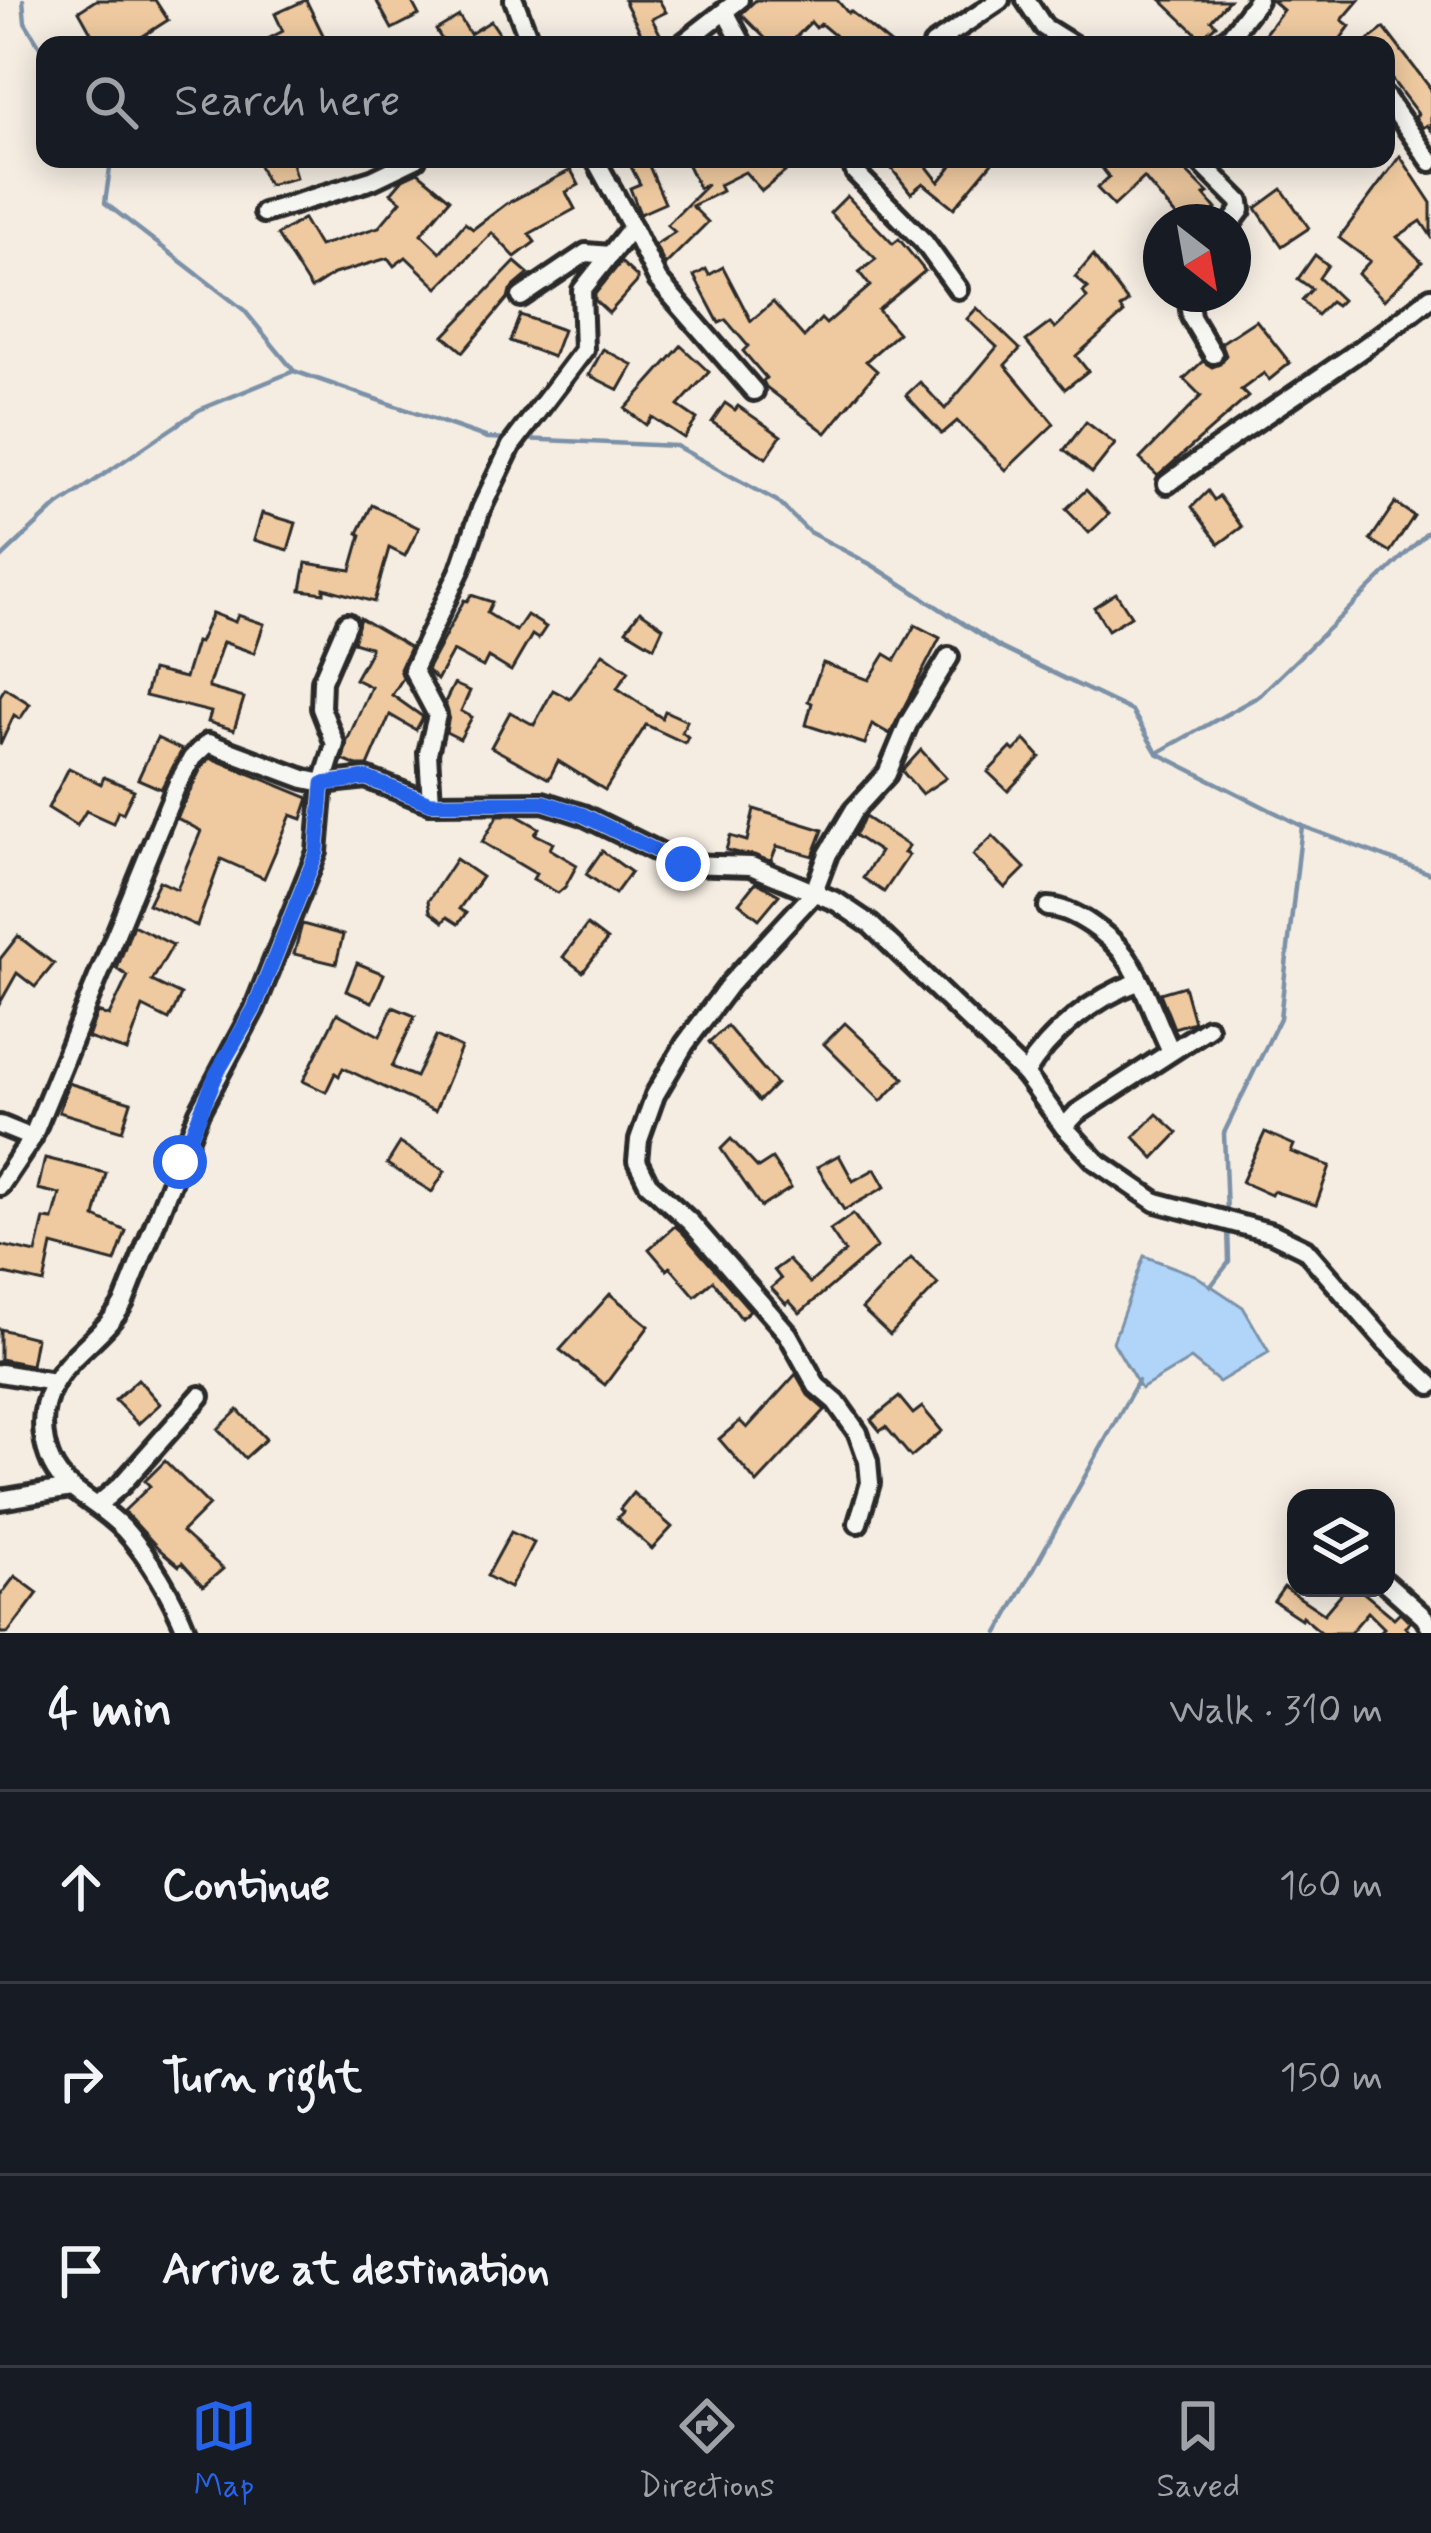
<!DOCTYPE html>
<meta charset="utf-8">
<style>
:root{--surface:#171b24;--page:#242831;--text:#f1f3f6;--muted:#9ea1a6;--line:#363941;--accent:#2563eb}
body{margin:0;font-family:Mynerve,sans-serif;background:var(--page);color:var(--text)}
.controls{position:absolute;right:36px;bottom:36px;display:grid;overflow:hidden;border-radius:24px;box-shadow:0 6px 30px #0003}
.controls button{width:108px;height:108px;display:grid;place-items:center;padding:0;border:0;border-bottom:3px solid var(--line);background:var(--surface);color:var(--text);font:60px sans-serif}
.compass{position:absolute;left:1143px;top:204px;width:108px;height:108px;border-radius:50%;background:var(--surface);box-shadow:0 6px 30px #0003;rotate:149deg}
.stop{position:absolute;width:36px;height:36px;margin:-27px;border:9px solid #2563eb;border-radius:50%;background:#fff}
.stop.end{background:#2563eb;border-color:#fff;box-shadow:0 3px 12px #0008}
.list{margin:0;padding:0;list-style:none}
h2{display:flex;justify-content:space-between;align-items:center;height:156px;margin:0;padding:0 48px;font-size:51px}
h2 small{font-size:39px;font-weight:400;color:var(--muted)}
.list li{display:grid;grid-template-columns:78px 1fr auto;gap:36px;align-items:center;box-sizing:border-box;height:192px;padding:0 48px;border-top:3px solid var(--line)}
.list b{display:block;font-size:45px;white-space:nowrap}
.list em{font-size:39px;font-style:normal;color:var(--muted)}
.icon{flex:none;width:66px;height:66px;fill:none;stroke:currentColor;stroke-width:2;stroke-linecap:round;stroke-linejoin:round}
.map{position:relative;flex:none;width:1431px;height:1633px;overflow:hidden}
.search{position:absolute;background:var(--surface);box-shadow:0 6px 30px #0003;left:36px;right:36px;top:36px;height:132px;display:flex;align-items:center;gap:30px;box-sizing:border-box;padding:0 42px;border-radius:24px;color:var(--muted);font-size:45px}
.sheet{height:732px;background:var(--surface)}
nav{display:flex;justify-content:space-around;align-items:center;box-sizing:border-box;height:168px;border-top:3px solid var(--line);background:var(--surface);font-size:33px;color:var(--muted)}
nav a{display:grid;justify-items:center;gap:6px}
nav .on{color:var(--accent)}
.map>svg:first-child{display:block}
.water{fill:#b0d5f9;stroke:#7b91a7;stroke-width:3}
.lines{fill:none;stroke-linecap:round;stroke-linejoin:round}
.stream{stroke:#7b91a7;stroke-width:4.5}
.building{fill:#efcaa0;stroke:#2b2b2b;stroke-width:3}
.minor-casing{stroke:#2b2b2b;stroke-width:26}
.minor{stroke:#f6f6f2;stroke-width:16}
.route{stroke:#2563eb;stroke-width:15}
</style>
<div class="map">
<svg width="1431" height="1633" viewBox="0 0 1431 1633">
<rect width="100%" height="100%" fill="#f5ede2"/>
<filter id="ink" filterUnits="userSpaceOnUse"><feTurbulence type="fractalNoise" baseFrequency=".00833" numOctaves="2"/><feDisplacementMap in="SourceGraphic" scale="24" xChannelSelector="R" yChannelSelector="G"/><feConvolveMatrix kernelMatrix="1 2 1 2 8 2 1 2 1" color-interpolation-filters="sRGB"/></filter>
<g filter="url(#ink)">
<!-- water -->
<path class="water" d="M1144 1256 1195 1275 1243 1307 1269 1352 1219 1382 1191 1359 1141 1389 1113 1342Z"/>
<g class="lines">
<!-- stream -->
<g class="stream">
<path d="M23 0 25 22 45 55"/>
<path d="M105 159 110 168 105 203 244 310 294 371 488 438 511 439"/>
<path d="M522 439 676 446 777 501 809 532 872 565 1001 648 1132 711 1157 753 1302 826 1431 874"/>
<path d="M0 559 53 509 199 410 294 371"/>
<path d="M1159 752 1259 696 1431 529"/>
<path d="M1227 1215 1224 1133 1280 1018 1302 826"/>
<path d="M1211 1286 1229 1262 1228 1226"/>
<path d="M998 1633 1138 1381"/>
</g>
</g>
<!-- building -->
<g class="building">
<path d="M96 0H155L168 20 129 45H98L79 11Z"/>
<path d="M306 0 328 45H256L283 31 275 14Z"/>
<path d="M376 0H411L419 15 392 29Z"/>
<path d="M624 0H659L666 12 652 19 666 45H647Z"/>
<path d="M756 0H837L848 13 850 11 892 45H846L821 24 816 28 811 22 788 45H772L741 14Z"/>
<path d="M1161 0H1229L1211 20 1216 25 1201 38Z"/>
<path d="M1271 0H1359L1342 20 1350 26 1336 45H1256L1283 10Z"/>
<path d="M459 16 470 34 491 21 507 45H445L436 30Z"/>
<path d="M1384 28 1431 89V130L1427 125 1423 128 1415 117 1418 114 1386 72V45H1362Z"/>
<path d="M1400 156 1431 203V236L1421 221 1397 237 1422 262 1384 300 1358 274 1370 261 1339 238Z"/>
<path d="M256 159H291L296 178 268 185Z"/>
<path d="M627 159H646L665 203 640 214 630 188 640 184Z"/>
<path d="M685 159H774L785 172 762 191 745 172 719 185 722 191 692 206 708 222 665 265 655 245 675 232 667 225 708 184 699 188Z"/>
<path d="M884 159H921L939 182 957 159H995L954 208 923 183 911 193Z"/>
<path d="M1095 159H1174L1208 193 1204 195 1216 209 1208 215 1214 222H1181L1144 178 1114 206 1097 188 1109 177Z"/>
<path d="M571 170 579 185 566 192 575 209 529 234 535 242 515 257 492 233 438 288 406 257 394 266 388 258 334 274 311 289 277 235 303 219 319 246 379 227 401 201 391 193 403 179 418 172 450 199 421 234 440 252 465 223 473 229 506 204Z"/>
<path d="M1282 189 1309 228 1282 246 1256 208Z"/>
<path d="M847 196 893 244 899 239 925 271 878 310 898 333 866 361 877 371 826 433 766 387 763 381 766 378 743 351 748 346 726 320 719 323 694 276 706 269 709 275 723 267 751 321 773 302 804 337 821 319 826 324 870 286 859 272 876 259 830 213Z"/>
<path d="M1315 255 1328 265 1319 278 1342 300 1336 306 1330 302 1317 315 1302 300 1312 289 1298 279Z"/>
<path d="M1093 256 1128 302 1120 308 1124 313 1076 356 1088 371 1065 389 1026 341 1050 323 1055 328 1087 298 1083 292 1088 288 1075 277Z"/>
<path d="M515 262 529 274 510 290 508 298 463 352 444 336Z"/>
<path d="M621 262 637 277V282L609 313 595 300V294Z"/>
<path d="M977 308 1020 349 1005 365 1054 424 1006 470 957 421 942 434 906 395 920 382 945 409 997 347 967 319Z"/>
<path d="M520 315 563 330 553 357 510 341Z"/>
<path d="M1256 320 1290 363 1269 380 1264 373 1241 390 1248 397 1158 476 1140 459 1201 396 1184 379 1203 361 1212 367 1220 364 1226 355 1221 343Z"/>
<path d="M681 346 709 372 678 406 697 419 684 438 652 417 646 425 625 409Z"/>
<path d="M603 349 633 365 619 390 589 375Z"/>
<path d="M725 403 735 410 738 406 781 436 766 458 712 422Z"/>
<path d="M1086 422 1115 444 1092 473 1064 450Z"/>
<path d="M1086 490 1109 514 1089 533 1066 509Z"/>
<path d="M1208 491 1214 500 1219 496 1242 527 1219 544 1192 507Z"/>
<path d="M1395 503 1414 516 1390 552 1370 540Z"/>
<path d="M372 505 419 528 405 556 389 548 374 602 324 588V593L301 590 306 563 351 570 361 535 358 533Z"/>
<path d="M262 513 296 523 288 550 254 540Z"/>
<path d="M1116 593 1131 616 1108 630 1094 607Z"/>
<path d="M471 595 492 602 487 613 516 631 527 615 546 627 538 639 532 635 511 671 488 657 483 667 453 651 437 680 427 670 464 600 467 601Z"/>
<path d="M640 611 663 627 654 647 626 630Z"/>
<path d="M212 613 235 622 238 615 264 624 254 653 223 642 209 684V688L244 698 234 730 208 722 211 712 145 696 152 670 185 678 196 642 199 643Z"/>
<path d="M360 618 410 647 400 669 403 678 392 695 423 717 416 730 390 715 368 766H357L343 760 347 741 371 687 355 679 370 652V647L353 642Z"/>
<path d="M915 625 940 638 890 734 872 724 865 744 806 725 812 703 808 701 823 663 869 680 885 654 895 660Z"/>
<path d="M603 653 629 671 617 688 662 718 665 711 687 721 682 732 688 737 685 743 646 725 605 790 558 761 549 779 491 747 510 712 534 725 553 690 570 699Z"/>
<path d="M454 684 470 691 461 711 472 717 460 739 446 732 449 716 445 702Z"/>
<path d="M5 688 30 704 20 719 14 715 0 745V696Z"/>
<path d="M157 738 182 750 161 789 138 779Z"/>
<path d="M1025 740 1040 757 1008 791 988 772 1011 748 1014 751Z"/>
<path d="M921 750 946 778 922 794 902 771Z"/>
<path d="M211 758 309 798 302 819 291 815 264 878 221 859 197 926 148 904 159 881 177 889 201 831 177 818 202 766Z"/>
<path d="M69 768 101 784 104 777 134 790 123 813 118 811 113 823 86 811 77 826 48 808Z"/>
<path d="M754 809 823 830 813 856 777 846 771 861 726 850 730 836 747 841Z"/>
<path d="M498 815H516L539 828 535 834 553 843 550 849 577 865 565 887 558 893 533 879 536 874 482 842Z"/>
<path d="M865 817 909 846 904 853 909 855 884 892 863 878 880 852 854 835Z"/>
<path d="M993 836 1025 868 1005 888 973 855Z"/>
<path d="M602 851 631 872 615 894 586 874Z"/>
<path d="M456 859 482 877 459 909 466 913 458 924 447 917 443 922 430 912 428 901Z"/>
<path d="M756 882 779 895 759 919 739 903Z"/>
<path d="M302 924 343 935 336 964 294 954Z"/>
<path d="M133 925 173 945 152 981 181 995 169 1020 143 1007 127 1051 88 1038 97 1012 109 1016 128 976 117 969Z"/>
<path d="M587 925 607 940 583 972 563 957Z"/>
<path d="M18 936 54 964 35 987 17 973 0 1003V959Z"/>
<path d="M357 963 384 974 372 1002 346 991Z"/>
<path d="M1184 986 1194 1022 1174 1028 1160 993Z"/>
<path d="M393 1007 415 1016 392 1067 416 1077 436 1036 461 1048 435 1111 343 1068 339 1076 335 1073 326 1092 303 1081 337 1013 380 1036Z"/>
<path d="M845 1023 904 1078 881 1101 824 1044Z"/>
<path d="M727 1026 776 1084 759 1101 709 1042Z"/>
<path d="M68 1083 131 1102 122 1131 59 1112Z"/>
<path d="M1157 1114 1178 1133 1154 1158 1134 1137Z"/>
<path d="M1265 1132 1294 1145 1291 1152 1330 1166 1316 1205 1273 1191 1271 1195 1242 1182Z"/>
<path d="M731 1139 758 1168 772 1159 791 1188 761 1207 721 1149Z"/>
<path d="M400 1143 445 1171 432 1192 387 1164Z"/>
<path d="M839 1155 853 1181 875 1169 885 1187 844 1210 817 1167Z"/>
<path d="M45 1158 106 1173 95 1217 126 1231 115 1262 52 1245 44 1283 0 1273V1245L36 1253 44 1219 53 1220 60 1194 38 1189Z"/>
<path d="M853 1214 877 1247 800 1313 789 1301 786 1304 771 1288 781 1279 774 1270 788 1260 810 1283 845 1252 830 1230Z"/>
<path d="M675 1226 682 1232 750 1310 741 1318 713 1281 695 1296 670 1267 667 1270 649 1249Z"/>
<path d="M911 1258 938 1284 890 1335 862 1309Z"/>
<path d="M610 1294 649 1326 605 1385 560 1350Z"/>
<path d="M0 1329 36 1338 31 1365 0 1359Z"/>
<path d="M796 1374 808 1395 825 1410 757 1483 719 1439 740 1421 747 1428Z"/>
<path d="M138 1379 160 1404 138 1424 115 1400Z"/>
<path d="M899 1397 913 1414 922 1407 942 1431 911 1457 886 1427 880 1431 871 1420Z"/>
<path d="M238 1410 266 1439 245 1458 218 1429Z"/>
<path d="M165 1461 209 1505 182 1532 223 1569 203 1586 182 1563 179 1566 160 1550 124 1511 150 1486 145 1481Z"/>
<path d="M633 1493 672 1527 652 1549 617 1518 623 1512 620 1509Z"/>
<path d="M511 1532 534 1543 510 1588 487 1576Z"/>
<path d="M15 1576 38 1593 8 1633H0V1596Z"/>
<path d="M1284 1587 1324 1614 1346 1588H1358L1394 1618 1400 1612 1410 1622 1405 1627 1411 1633H1379L1384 1628 1368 1612 1350 1633H1322L1302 1616 1301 1619 1274 1601Z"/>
</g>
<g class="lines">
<!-- minor casing -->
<g class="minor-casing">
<g id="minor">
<path d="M514 0 531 45"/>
<path d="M1026 0 1044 27 1073 45"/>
<path d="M726 13 743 45"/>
<path d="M681 45 739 0"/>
<path d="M933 45 1000 0"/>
<path d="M1218 45 1231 35 1258 0"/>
<path d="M1386 98 1431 162"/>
<path d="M851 159 855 172 924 242 958 289"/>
<path d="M1197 159 1240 202 1241 210 1232 222"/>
<path d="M264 213 372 180 416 159"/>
<path d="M632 227 658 280 754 391"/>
<path d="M1188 294 1191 317 1213 354"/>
<path d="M521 297 586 253 610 255"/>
<path d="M1167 484C1254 419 1346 365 1431 297"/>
<path d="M431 803 428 753 437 715 413 670 460 570 481 509 511 446 584 350 582 290 632 227 595 159"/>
<path d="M1048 907C1074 908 1111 936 1126 957 1145 984 1156 1021 1171 1051"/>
<path d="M1025 1074C1049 1034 1093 998 1138 982"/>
<path d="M0 1125 32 1138 177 785 192 758 208 743 304 779 323 783 366 778 431 803 543 802 583 815 683 864 751 866 837 902 871 925 1025 1074 1064 1127 1096 1161 1156 1202 1272 1233 1305 1249 1386 1342 1431 1385"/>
<path d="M1064 1127 1077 1113 1208 1028"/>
<path d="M0 1186 32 1138"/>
<path d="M0 1373 54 1382"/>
<path d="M0 1500 71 1488"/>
<path d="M99 1504 121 1485 200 1396"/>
<path d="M858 1523 870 1483 868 1461 858 1433 836 1402 817 1386 788 1334 691 1223 648 1183 637 1161 639 1140 655 1095 685 1044 730 984 813 894 828 854 854 810 887 774 908 724 949 657"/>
<path d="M1386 1583 1424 1617 1431 1629"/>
<path d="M187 1633C173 1597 150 1558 124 1529 108 1512 91 1503 73 1489 43 1467 35 1420 52 1387 68 1354 105 1336 124 1302L199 1112 254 1009 317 852 323 783 335 744 321 708 322 681 347 623"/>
</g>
</g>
<!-- minor -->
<use href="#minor" class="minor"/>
</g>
</g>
<g class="lines" filter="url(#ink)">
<!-- route -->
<path class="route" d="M180 1162 217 1073 254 1009 317 852 323 784 366 778 430 803 543 802 583 815 683 864"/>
</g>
</svg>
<div class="controls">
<button><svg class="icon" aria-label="layers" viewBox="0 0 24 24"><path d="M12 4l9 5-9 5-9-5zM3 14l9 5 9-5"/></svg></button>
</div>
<svg class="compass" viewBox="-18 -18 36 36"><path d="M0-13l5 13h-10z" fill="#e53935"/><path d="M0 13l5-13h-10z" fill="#9ea1a6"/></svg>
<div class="stop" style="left:180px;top:1162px"></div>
<div class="stop end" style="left:683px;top:864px"></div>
<div class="search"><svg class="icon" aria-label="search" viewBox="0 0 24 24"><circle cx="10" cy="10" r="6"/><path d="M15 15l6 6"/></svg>Search here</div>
</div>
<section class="sheet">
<h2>4 min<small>Walk · 310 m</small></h2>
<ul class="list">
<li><svg class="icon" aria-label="ahead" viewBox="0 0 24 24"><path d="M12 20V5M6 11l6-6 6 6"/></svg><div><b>Continue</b></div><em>160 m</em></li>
<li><svg class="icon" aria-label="right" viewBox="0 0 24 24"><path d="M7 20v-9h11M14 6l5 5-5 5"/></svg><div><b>Turn right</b></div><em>150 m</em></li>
<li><svg class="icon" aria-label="arrive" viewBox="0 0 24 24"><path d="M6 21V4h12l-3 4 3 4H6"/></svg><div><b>Arrive at destination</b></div></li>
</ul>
</section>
<nav>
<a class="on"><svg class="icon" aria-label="map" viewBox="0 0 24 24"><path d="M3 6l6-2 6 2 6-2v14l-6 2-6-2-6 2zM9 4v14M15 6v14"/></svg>Map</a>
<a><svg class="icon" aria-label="directions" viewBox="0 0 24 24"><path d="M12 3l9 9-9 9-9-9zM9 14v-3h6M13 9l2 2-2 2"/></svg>Directions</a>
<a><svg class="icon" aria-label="saved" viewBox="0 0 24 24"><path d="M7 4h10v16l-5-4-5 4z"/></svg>Saved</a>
</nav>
